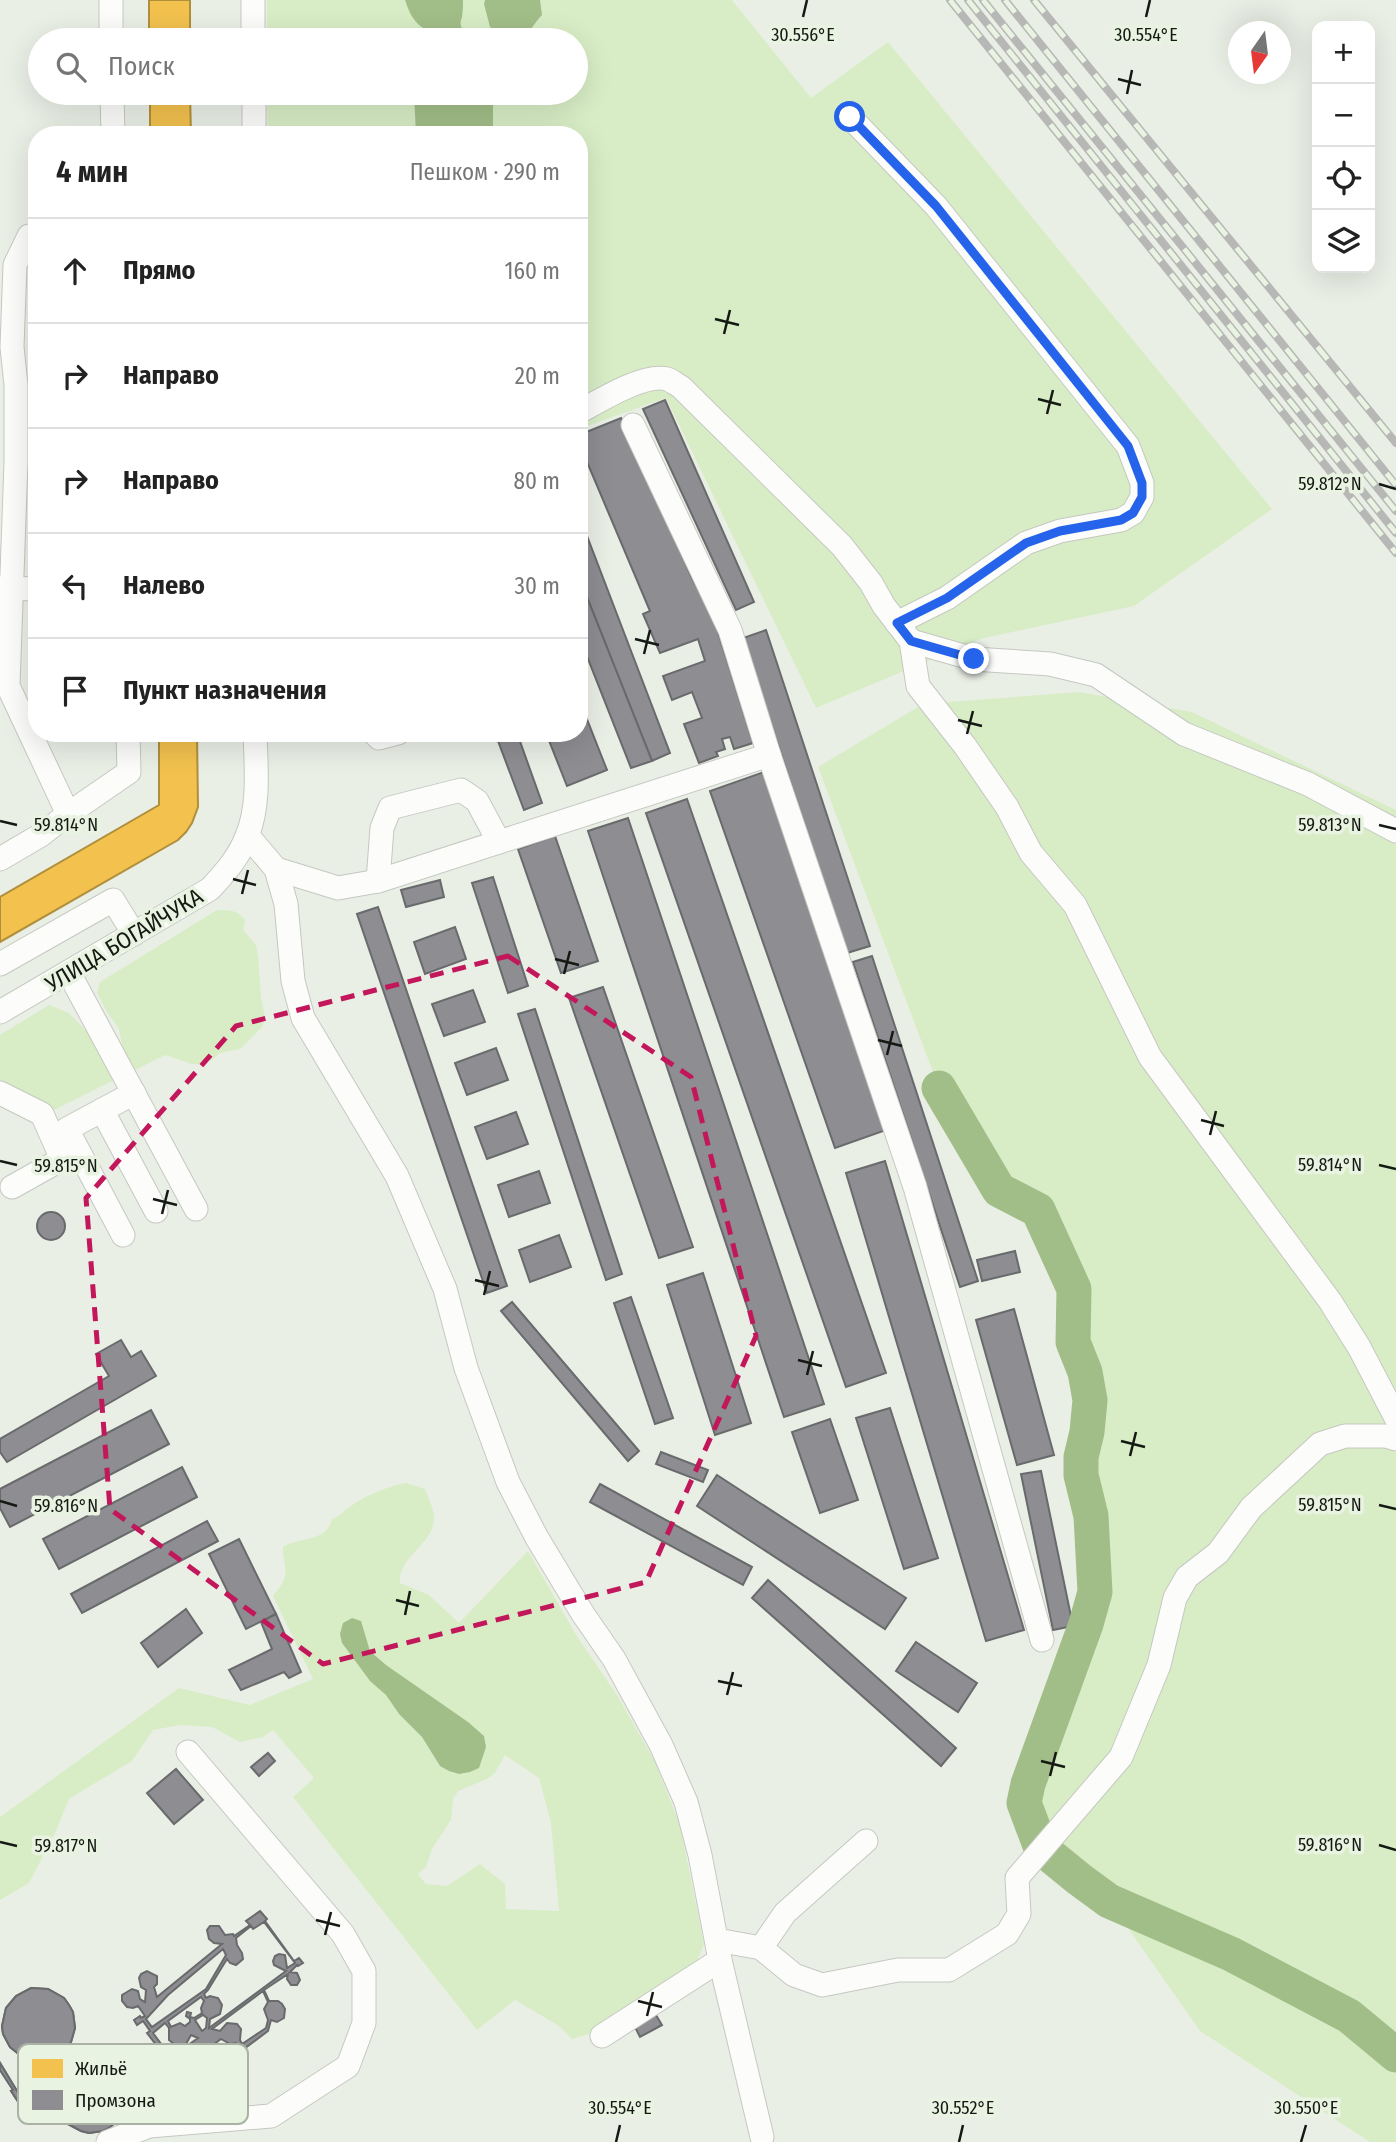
<!DOCTYPE html>
<html lang="ru">
<meta charset="utf-8">
<style>
:root{--surface:#fff;--page:#f2f2f2;--text:#222;--muted:#767676;--line:#e0e0e0}
body{margin:0;font-family:"Fira Sans Condensed",sans-serif;background:var(--page);color:var(--text)}
.controls{position:absolute;right:21px;top:21px;display:grid;overflow:hidden;border-radius:14px;box-shadow:0 7px 28px #0002}
.controls button{width:63px;height:63px;display:grid;place-items:center;padding:0;border:0;border-bottom:2px solid var(--line);background:var(--surface);color:var(--text);font:35px sans-serif}
.compass{position:absolute;left:1228px;top:21px;width:63px;height:63px;border-radius:50%;background:var(--surface);box-shadow:0 7px 28px #0002;rotate:194deg}
.stop{position:absolute;width:21px;height:21px;margin:-16px;border:5px solid #2563eb;border-radius:50%;background:#fff}
.stop.end{background:#2563eb;border-color:#fff;box-shadow:0 2px 7px #0008}
.list{margin:0;padding:0;list-style:none}
h2{display:flex;justify-content:space-between;align-items:center;height:91px;margin:0;padding:0 28px;font-size:30px}
h2 small{font-size:23px;font-weight:400;color:var(--muted)}
.list li{display:grid;grid-template-columns:46px 1fr auto;gap:21px;align-items:center;box-sizing:border-box;height:105px;padding:0 28px;border-top:2px solid var(--line)}
.list b{display:block;font-size:26px;white-space:nowrap}
.list em{font-size:23px;font-style:normal;color:var(--muted)}
.icon{flex:none;width:38px;height:38px;fill:none;stroke:currentColor;stroke-width:2;stroke-linecap:round;stroke-linejoin:round}
.map{position:relative;flex:none;width:1396px;height:2142px;overflow:hidden}
.search{position:absolute;background:var(--surface);box-shadow:0 7px 28px #0002;left:28px;top:28px;width:560px;height:77px;display:flex;align-items:center;gap:18px;box-sizing:border-box;padding:0 24px;border-radius:38px;color:var(--muted);font-size:26px}
.panel{position:absolute;background:var(--surface);box-shadow:0 7px 28px #0002;left:28px;top:126px;width:560px;height:616px;border-radius:28px}
.map>svg:first-child{display:block}
.green{fill:#d8edc6;fill-rule:evenodd}
.water{fill:#a2be88}
.homes{fill:#f2c14e;stroke:#b08f3c;stroke-width:2}
.industry{fill:#8d8d92;stroke:#696a6c;stroke-width:2;fill-rule:evenodd}
.lines{fill:none;stroke-linecap:round;stroke-linejoin:round}
.river{stroke:#a2be88;stroke-width:35}
.minor-casing{stroke:#c5c8c1;stroke-width:25}
.minor{stroke:#fcfdfb;stroke-width:23}
.rail-casing{stroke:#b7b8b6;stroke-width:8}
.rail{stroke:#e9f3e2;stroke-width:5;stroke-dasharray:16;stroke-linecap:butt}
.route{stroke:#2563eb;stroke-width:9}
.marked{fill:none;stroke:#c2185b;stroke-width:5;stroke-dasharray:14 9;stroke-linejoin:round}
.ticks{fill:none;stroke:#151913;stroke-width:2.5}
.labels{text-anchor:middle;stroke-width:7;stroke-linejoin:round;paint-order:stroke}
.street-label{font-size:23px;fill:#151913;stroke:#e9f3e2}
.key{fill:#e9f3e2;stroke:#a9b2a4;stroke-width:2}
.key-label{font-size:19px;fill:#151913}
.ticks-label{font-size:18px;text-anchor:middle;fill:#151913;stroke:#e9f3e2;stroke-width:7;stroke-linejoin:round;paint-order:stroke}
</style>
<div class="map">
<svg width="1396" height="2142" viewBox="0 0 1396 2142">
<rect width="100%" height="100%" fill="#eaefe6"/>
<!-- green -->
<g class="green">
<path d="M267 0H732L811 98 888 42 1272 509 1134 606 980 639 816 708 666 398 579 429V135H268L267 93H576V40H267Z"/>
<path d="M1079 692 1192 712 1396 810V2142H1370L1200 2031 1109 1901 1041 1848 1024 1803 1028 1784 1086 1624 1095 1592 1091 1517 1081 1475V1457L1087 1432 1090 1400 1085 1372 1073 1342 1074 1289 1038 1210 999 1190 939 1088 818 767 923 704Z"/>
<path d="M217 910C230 910 238 910 245 920L243 930 256 945 258 955 261 997 265 1017 262 1027 240 1049 220 1053 212 1060 203 1064H192L165 1055 133 1071 123 1050 119 1029 107 1012 97 993 100 982Z"/>
<path d="M49 1005 69 1013 91 1036 114 1080 52 1111 0 1081V1035Z"/>
<path d="M406 1483 425 1489C428 1498 433 1507 434 1516 436 1544 398 1555 400 1583L429 1595 459 1623 528 1551 578 1638 617 1695 655 1762 680 1825 704 1944 696 1963 595 2032 572 2039 559 2026 515 2000 477 2030 293 1797 314 1778 273 1730 263 1737 240 1742 212 1727 180 1725 153 1730 132 1761 69 1799 55 1833 29 1883 0 1900V1817L179 1688 250 1705 313 1679 273 1596C277 1590 284 1583 285 1576 287 1566 282 1557 283 1547 301 1536 326 1543 332 1519 341 1516 343 1511 351 1506 362 1497 391 1485 406 1483ZM366 1642C377 1668 458 1714 484 1736L440 1766 422 1737 399 1714 386 1695 370 1681 342 1643ZM505 1755 539 1778 551 1823 559 1911 506 1909 505 1884 480 1864 447 1886 426 1884 418 1874 426 1867 432 1849 451 1820 453 1799 458 1791 487 1779 495 1773Z"/>
</g>
<!-- water -->
<g class="water">
<path d="M405 0H463C463 8 463 20 458 27 449 38 427 33 418 24 411 17 408 9 405 0Z"/>
<path d="M485 0H540L542 15C527 31 530 40 505 40L490 27 484 4Z"/>
<path d="M414 93H493V135H416Z"/>
<path d="M352 1618 361 1621 370 1651 386 1665 468 1722 484 1736 486 1747 479 1768 470 1772 459 1774 449 1771 440 1766 422 1737 399 1714 386 1695 370 1681 342 1643 340 1634 343 1623Z"/>
</g>
<!-- homes -->
<g class="homes">
<rect x="149" y="0" width="41" height="40"/>
<path d="M150 93H190L191 135H150Z"/>
<path d="M159 733H197L198 807 192 823 186 832 178 840 0 942V897L159 805Z"/>
</g>
<!-- industry -->
<g class="industry">
<path d="M665 400 754 602 736 610 643 409Z"/>
<path d="M621 418 692 578 713 616 753 743 734 749 730 737 722 739 725 749 716 752 718 756 699 763 684 724 702 718 692 692 672 700 663 676 705 661 698 639 660 653 643 614 650 611 579 443V435Z"/>
<path d="M579 515 670 753 652 761 579 577Z"/>
<path d="M579 577 652 761 631 768 579 636Z"/>
<path d="M766 630 870 946 847 953 743 638Z"/>
<path d="M579 699 607 770 567 786 546 733H579Z"/>
<path d="M495 733H517L542 803 524 810Z"/>
<path d="M764 772 889 1129 835 1148 710 791Z"/>
<path d="M687 799 886 1373 846 1387 646 813Z"/>
<path d="M628 818 824 1404 784 1417 588 831Z"/>
<path d="M555 836 598 961 561 973 518 849Z"/>
<path d="M493 877 528 986 508 993 472 883Z"/>
<path d="M440 880 444 897 406 907 401 890Z"/>
<path d="M378 907 507 1286 487 1293 357 914Z"/>
<path d="M455 927 466 959 425 974 414 942Z"/>
<path d="M872 956 978 1281 960 1287 853 962Z"/>
<path d="M603 987 693 1247 659 1258 569 998Z"/>
<path d="M473 990 485 1022 444 1036 432 1004Z"/>
<path d="M535 1009 622 1274 606 1280 518 1014Z"/>
<path d="M496 1048 508 1080 467 1095 455 1063Z"/>
<path d="M516 1112 528 1144 487 1159 475 1127Z"/>
<path d="M885 1161 1024 1630 986 1641 846 1173Z"/>
<path d="M539 1171 550 1203 509 1217 498 1185Z"/>
<circle cx="51" cy="1226" r="14"/>
<path d="M559 1235 571 1267 530 1282 519 1250Z"/>
<path d="M1015 1251 1020 1272 982 1281 977 1260Z"/>
<path d="M703 1273 751 1423 715 1435 667 1285Z"/>
<path d="M631 1297 673 1418 655 1424 614 1303Z"/>
<path d="M512 1302 639 1451 628 1461 501 1311Z"/>
<path d="M1014 1309 1054 1455 1017 1465 976 1320Z"/>
<path d="M121 1340 131 1357 141 1351 156 1376 7 1462 0 1452V1439L109 1376 96 1354Z"/>
<path d="M890 1408 938 1558 904 1569 856 1418Z"/>
<path d="M151 1410 169 1444 10 1527 0 1508V1489Z"/>
<path d="M830 1419 858 1500 820 1513 792 1432Z"/>
<path d="M661 1452 708 1470 703 1482 656 1464Z"/>
<path d="M182 1467 197 1497 59 1569 43 1539Z"/>
<path d="M1041 1471 1073 1626 1053 1630 1021 1474Z"/>
<path d="M717 1475 906 1598 885 1629 697 1506Z"/>
<path d="M600 1484 752 1567 743 1585 590 1502Z"/>
<path d="M207 1521 218 1541 82 1613 71 1594Z"/>
<path d="M239 1539 276 1614 246 1629 209 1554Z"/>
<path d="M768 1580 956 1748 941 1766 752 1598Z"/>
<path d="M186 1609 202 1633 158 1667 141 1643Z"/>
<path d="M276 1614 301 1672 289 1678 284 1672 241 1690 229 1670 272 1649 261 1622Z"/>
<path d="M916 1642 977 1683 958 1712 896 1671Z"/>
<path d="M268 1753 275 1761 259 1776 251 1767Z"/>
<path d="M176 1769 203 1800 174 1824 147 1793Z"/>
<path d="M260 1911 267 1919 265 1921 294 1961 299 1958 303 1963 298 1966 297 1965 290 1972 297 1973 300 1980 297 1985H291L287 1979 288 1974 264 1990 269 2001H278L282 2004 285 2009 284 2018 277 2022 271 2020 268 2031 190 2089 147 2033 150 2031 143 2021 137 2025 134 2020 140 2016 141 2018 145 2016 138 2006 133 2008 127 2007 122 2001V1995L132 1989 138 1991 140 1999 145 2002 146 1990 141 1987 139 1978 141 1974 147 1971 157 1976V1984L154 1987 157 1997 222 1944 214 1943 209 1939 207 1930 210 1926H219L225 1935 233 1934 234 1936 250 1925 246 1921ZM264 1922 295 1963 287 1968 285 1955 279 1954 275 1956 273 1961 274 1965 286 1971 209 2028 210 2019 220 2014 222 2005 218 1998 210 1996 206 1998 204 1994 208 1990 227 1959 230 1963 236 1965 243 1959 242 1953 237 1945 236 1938 251 1926 253 1929ZM223 1949 226 1955 206 1989 152 2027 146 2019 168 1995ZM263 1991 268 2002 264 2009 268 2020 266 2028 242 2044 240 2040 241 2029 237 2024 227 2023 220 2031 212 2029ZM201 1997 204 2001 201 2008 202 2013 194 2018 190 2017 191 2013 187 2012 186 2016 190 2019V2022L185 2026 180 2023 171 2027 168 2021ZM203 2015 207 2018 206 2028 202 2031 195 2020ZM165 2023 169 2028V2040L175 2045 171 2048 170 2046 167 2048 172 2054 174 2053 172 2050 177 2046 186 2044 191 2035 198 2038 171 2057 153 2033ZM221 2039 230 2044 236 2043 239 2048 207 2072 203 2067 208 2058 205 2051ZM186 2062 191 2068 200 2070 203 2075 191 2084 181 2070 185 2068 182 2064Z"/>
<path d="M31 1988 48 1989 64 1998 69 2005 73 2012 75 2028 71 2042 65 2050 74 2063 90 2058 100 2059 117 2069 127 2083 129 2091 127 2108 122 2117 109 2128 103 2131 89 2133 81 2131 64 2122 56 2108 54 2094 59 2077 65 2071 64 2069 52 2076 49 2073 21 2094 25 2099 19 2103 11 2091 13 2090 0 2070V2063L17 2091 58 2060 56 2055 42 2061 25 2059 10 2047 3 2034 2 2026 6 2008 16 1996Z"/>
<path d="M31 1988 48 1989 64 1998 69 2005 73 2012 75 2028 71 2042 65 2050 74 2063 90 2058 100 2059 117 2069 127 2083 129 2091 127 2108 122 2117 109 2128 103 2131 89 2133 81 2131 64 2122 56 2108 54 2094 59 2077 65 2071 64 2069 52 2076 49 2073 21 2094 25 2099 19 2103 11 2091 13 2090 0 2070V2063L17 2091 58 2060 56 2055 42 2061 25 2059 10 2047 3 2034 2 2026 6 2008 16 1996Z"/>
<path d="M656 2015 662 2025 640 2037 635 2027Z"/>
</g>
<g class="lines">
<!-- river -->
<g class="river">
<path d="M438 0 446 40"/>
<path d="M939 1088 999 1190 1038 1210 1074 1289 1073 1342 1085 1372 1090 1400 1087 1432 1081 1457V1475L1091 1516 1095 1592 1086 1624 1028 1784 1024 1803 1041 1848 1079 1879 1109 1901 1231 1954 1349 2016 1396 2055"/>
</g>
<!-- minor casing -->
<g class="minor-casing">
<g id="minor">
<path d="M111 0V40"/>
<path d="M253 0V40"/>
<path d="M112 93 113 135"/>
<path d="M254 93V135"/>
<path d="M850 117 936 206 1128 446 1142 483V497L1133 513 1121 520 1060 531 1026 543 947 598 897 623"/>
<path d="M37 236H29L15 265 12 347 16 385V462L8 686 68 814"/>
<path d="M579 412C599 401 644 373 667 379 671 380 677 385 681 387L842 546 871 583 884 606 911 641 918 686 965 746 1007 807 1031 853 1075 905 1150 1057 1330 1301 1359 1347 1396 1418"/>
<path d="M633 425 730 630 769 755 915 1187 1042 1640"/>
<path d="M0 588 37 589"/>
<path d="M911 641 974 659 1050 664 1096 675 1184 734 1308 784 1396 831"/>
<path d="M374 733 379 738 398 733"/>
<path d="M248 836 276 869 286 904 293 981 303 1018 397 1176 445 1289 466 1368 508 1482 537 1538 583 1614 614 1659 661 1745 686 1802 700 1855 720 1960 762 2137"/>
<path d="M0 859 41 835 68 814 129 772 128 733"/>
<path d="M276 869 338 888 378 881 769 755"/>
<path d="M378 881 382 828 390 808 461 790 477 801 499 842"/>
<path d="M0 964 113 900 134 934"/>
<path d="M69 973 196 1209"/>
<path d="M0 1012 210 889C225 873 239 857 247 836 260 805 256 766 255 733"/>
<path d="M0 1093 42 1114 62 1159 12 1187"/>
<path d="M102 1110 156 1211"/>
<path d="M123 1235 67 1129 134 1093"/>
<path d="M717 1940 761 1948 794 1975 822 1985 898 1970H949L1007 1934 1019 1914 1017 1878 1121 1757 1159 1665 1175 1598 1187 1577 1218 1553 1251 1508 1320 1444 1345 1436H1385L1396 1439"/>
<path d="M761 1948 785 1913 866 1841"/>
<path d="M602 2036 720 1960"/>
<path d="M108 2142 149 2126 271 2116 348 2066 364 2023V1971L343 1934 188 1752"/>
</g>
</g>
<!-- minor -->
<use href="#minor" class="minor"/>
<!-- rail casing -->
<g class="rail-casing">
<g id="rail">
<path d="M950 0 1396 553"/>
<path d="M968 0 1396 533"/>
<path d="M983 0 1396 511"/>
<path d="M1005 0 1396 485"/>
<path d="M1034 0 1396 443"/>
</g>
</g>
<!-- rail -->
<use href="#rail" class="rail"/>
</g>
<g class="lines">
<!-- route -->
<path class="route" d="M850 117 936 206 1128 446 1142 483V497L1133 513 1121 520 1060 531 1026 543 947 598 897 623 911 641 974 659"/>
</g>
<!-- marked area -->
<path class="marked" d="M508 956 691 1077 756 1336 646 1582 323 1664 110 1509 86 1198 236 1026Z"/>
<!-- ticks -->
<path class="ticks" d="M803 17 807 0M1146 17 1150 0M1118 79 1141 85M1127 94 1132 70M715 319 739 325M724 334 730 310M1038 399 1061 405M1047 414 1053 390M1379 484 1396 489M635 639 659 645M644 654 650 630M958 720 982 726M967 734 973 711M0 821 17 825M1379 825 1396 829M233 879 256 885M242 894 248 870M555 959 579 965M564 974 570 951M878 1040 902 1046M887 1055 893 1031M1201 1120 1224 1126M1210 1135 1216 1111M0 1161 17 1165M1379 1165 1396 1169M153 1199 177 1205M162 1214 168 1190M475 1280 499 1286M484 1295 490 1271M798 1360 822 1366M807 1375 813 1351M1121 1441 1145 1447M1130 1456 1136 1432M0 1501 17 1506M1379 1505 1396 1509M396 1600 419 1606M405 1615 410 1591M718 1681 742 1686M727 1695 733 1672M1041 1761 1065 1767M1050 1776 1056 1752M0 1842 17 1846M1379 1845 1396 1850M316 1920 340 1926M325 1935 331 1912M638 2001 662 2007M647 2016 653 1992M616 2142 620 2125M959 2142 963 2125M1301 2142 1306 2125"/>
<g class="labels">
<!-- street labels -->
<g class="street-label">
<text transform="translate(124 940) rotate(-31)" y="8">УЛИЦА БОГАЙЧУКА</text>
</g>
</g>
<!-- legend -->
<rect x="18" y="2044" width="230" height="80" rx="10" class="key"/>
<rect x="32" y="2059" width="31" height="19" fill="#f2c14e"/>
<rect x="32" y="2090" width="31" height="20" fill="#8d8d92"/>
<g class="key-label">
<text x="75" y="2075">Жильё</text>
<text x="75" y="2107">Промзона</text>
</g>
<g class="ticks-label">
<text x="803" y="41">30.556°E</text>
<text x="1146" y="41">30.554°E</text>
<text x="1330" y="490">59.812°N</text>
<text x="1330" y="831">59.813°N</text>
<text x="66" y="831">59.814°N</text>
<text x="1330" y="1171">59.814°N</text>
<text x="66" y="1172">59.815°N</text>
<text x="1330" y="1511">59.815°N</text>
<text x="66" y="1512">59.816°N</text>
<text x="1330" y="1851">59.816°N</text>
<text x="66" y="1852">59.817°N</text>
<text x="620" y="2114">30.554°E</text>
<text x="963" y="2114">30.552°E</text>
<text x="1306" y="2114">30.550°E</text>
</g>
</svg>
<div class="controls">
<button>+</button>
<button>−</button>
<button><svg class="icon" aria-label="locate" viewBox="0 0 24 24"><circle cx="12" cy="12" r="6"/><path d="M12 2v4M12 18v4M2 12h4M18 12h4"/></svg></button>
<button><svg class="icon" aria-label="layers" viewBox="0 0 24 24"><path d="M12 4l9 5-9 5-9-5zM3 14l9 5 9-5"/></svg></button>
</div>
<svg class="compass" viewBox="-18 -18 36 36"><path d="M0-13l5 13h-10z" fill="#e53935"/><path d="M0 13l5-13h-10z" fill="#767676"/></svg>
<div class="stop" style="left:850px;top:117px"></div>
<div class="stop end" style="left:974px;top:659px"></div>
<div class="search"><svg class="icon" aria-label="search" viewBox="0 0 24 24"><circle cx="10" cy="10" r="6"/><path d="M15 15l6 6"/></svg>Поиск</div>
<section class="panel">
<h2>4 мин<small>Пешком · 290 m</small></h2>
<ul class="list">
<li><svg class="icon" aria-label="ahead" viewBox="0 0 24 24"><path d="M12 20V5M6 11l6-6 6 6"/></svg><div><b>Прямо</b></div><em>160 m</em></li>
<li><svg class="icon" aria-label="right" viewBox="0 0 24 24"><path d="M7 20v-9h11M14 6l5 5-5 5"/></svg><div><b>Направо</b></div><em>20 m</em></li>
<li><svg class="icon" aria-label="right" viewBox="0 0 24 24"><path d="M7 20v-9h11M14 6l5 5-5 5"/></svg><div><b>Направо</b></div><em>80 m</em></li>
<li><svg class="icon" aria-label="left" viewBox="0 0 24 24"><path d="M17 20v-9H6M10 6l-5 5 5 5"/></svg><div><b>Налево</b></div><em>30 m</em></li>
<li><svg class="icon" aria-label="arrive" viewBox="0 0 24 24"><path d="M6 21V4h12l-3 4 3 4H6"/></svg><div><b>Пункт назначения</b></div></li>
</ul>
</section>
</div>
